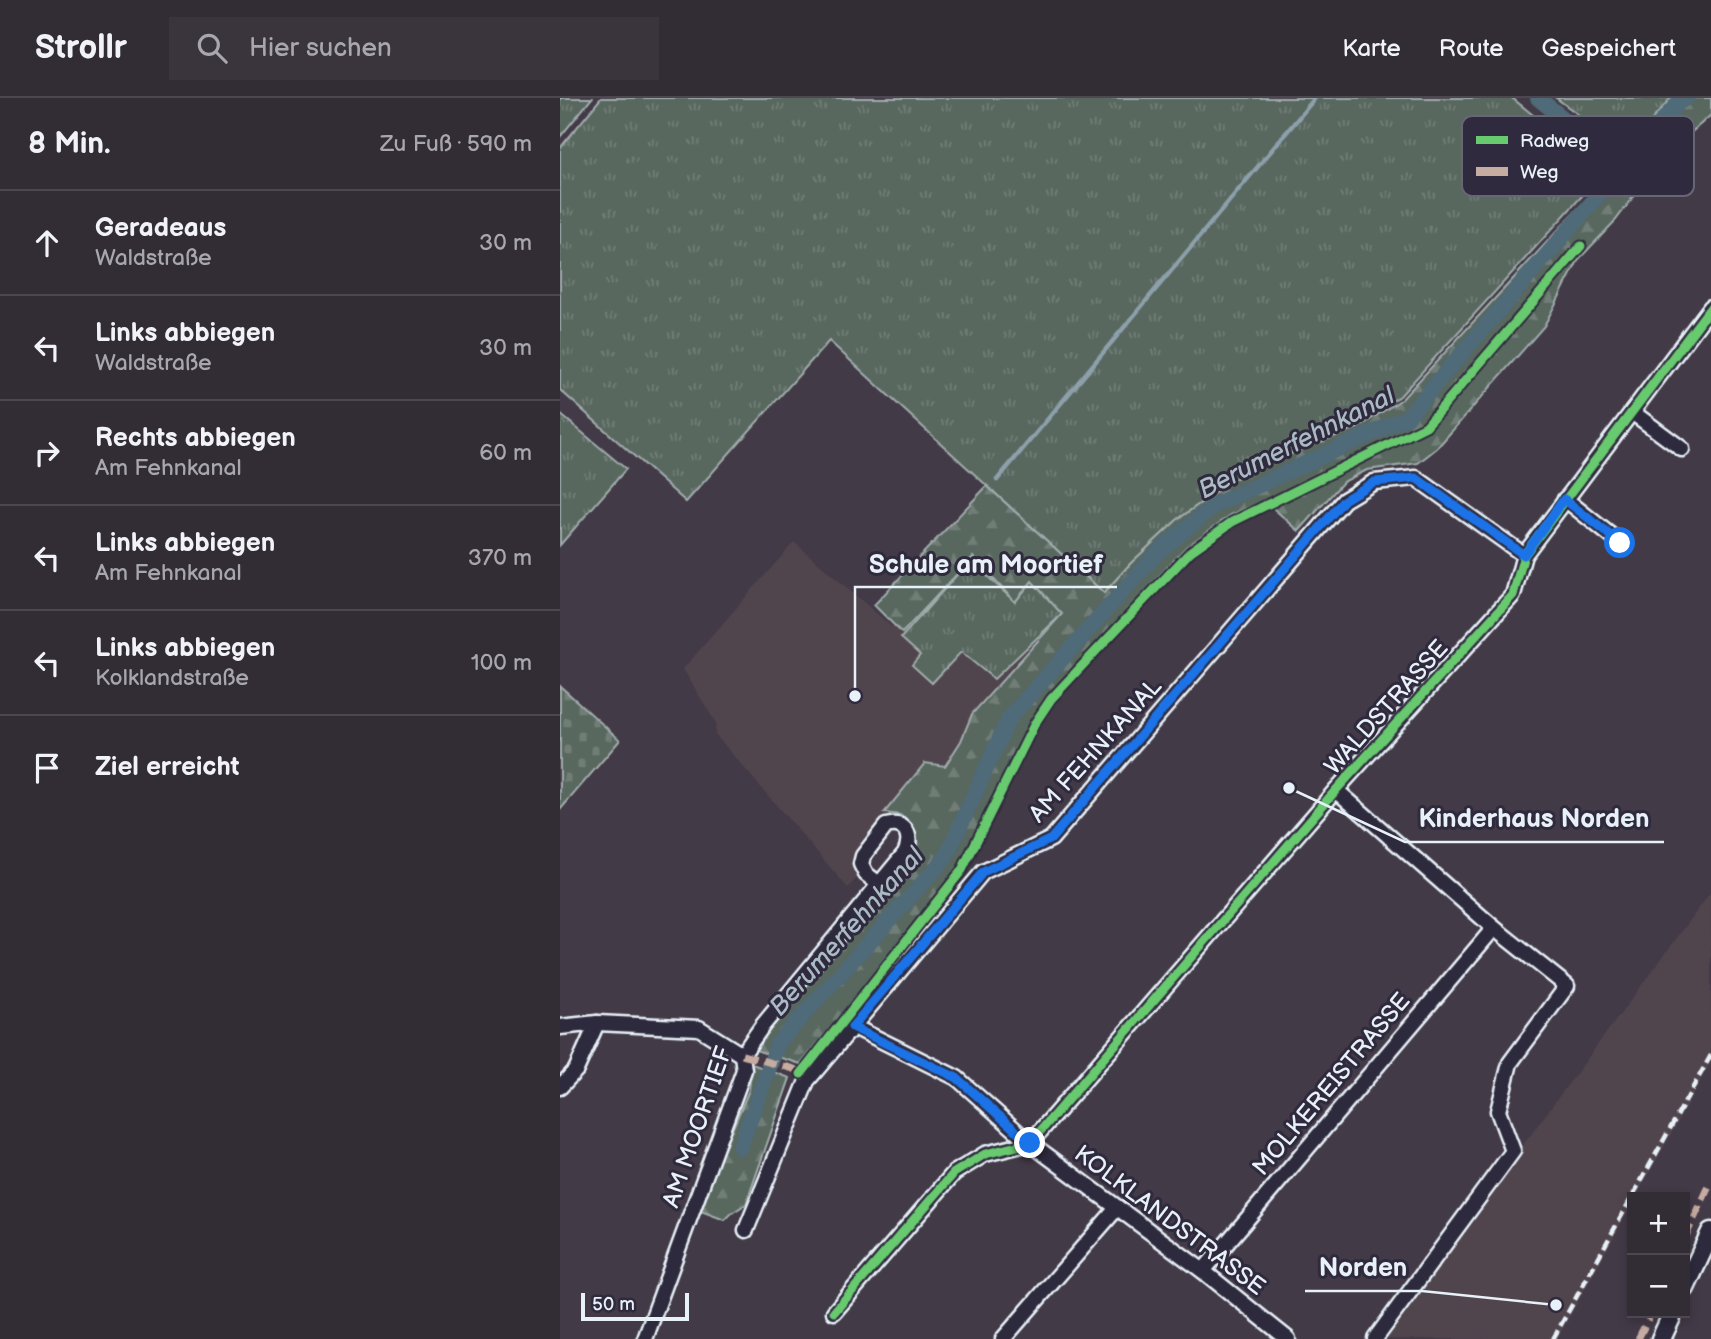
<!DOCTYPE html>
<html lang="de">
<meta charset="utf-8">
<style>
:root{--surface:#322c35;--page:#3a343d;--text:#f1f3f6;--muted:#a8a7ad;--line:#4d4850}
body{margin:0;font-family:"Balsamiq Sans",sans-serif;background:var(--page);color:var(--text)}
.controls{position:absolute;right:21px;bottom:21px;display:grid;overflow:hidden;border-radius:0px;box-shadow:0 4px 10px #0003}
.controls button{width:63px;height:63px;display:grid;place-items:center;padding:0;border:0;border-bottom:2px solid var(--line);background:var(--surface);color:var(--text);font:35px sans-serif}
.scale{position:absolute;left:21px;bottom:18px;width:108px;box-sizing:border-box;padding-left:7px;border:4px solid #e8f1f8;border-top:0;font-size:19px;line-height:24px;white-space:nowrap;color:#e8f1f8;-webkit-text-stroke:5px #2f2a3d;paint-order:stroke}
.stop{position:absolute;width:21px;height:21px;margin:-16px;border:5px solid #1a73e8;border-radius:50%;background:#fff}
.stop.end{background:#1a73e8;border-color:#fff;box-shadow:0 2px 7px #0008}
.list{margin:0;padding:0;list-style:none}
h2{display:flex;justify-content:space-between;align-items:center;height:91px;margin:0;padding:0 28px;font-size:30px}
h2 small{font-size:23px;font-weight:400;color:var(--muted)}
.list li{display:grid;grid-template-columns:46px 1fr auto;gap:21px;align-items:center;box-sizing:border-box;height:105px;padding:0 28px;border-top:2px solid var(--line)}
.list b{display:block;font-size:26px;white-space:nowrap}
.list p{margin:0;font-size:23px;white-space:nowrap;color:var(--muted)}
.list em{font-size:23px;font-style:normal;color:var(--muted)}
.icon{flex:none;width:38px;height:38px;fill:none;stroke:currentColor;stroke-width:2;stroke-linecap:round;stroke-linejoin:round}
.map{position:relative;flex:none;width:1151px;height:1241px;overflow:hidden}
header{display:flex;align-items:center;gap:42px;box-sizing:border-box;height:98px;padding:0 35px;background:var(--surface);border-bottom:2px solid var(--line)}
header strong{font-size:33px}
nav{display:flex;gap:38px;margin-inline-start:auto;font-size:24px}
.search{width:490px;height:63px;background:var(--page);display:flex;align-items:center;gap:18px;box-sizing:border-box;padding:0 24px;border-radius:0px;color:var(--muted);font-size:26px}
main{display:flex}
aside{flex:1;background:var(--surface)}
.map>svg:first-child{display:block}
.built{fill:#51454e}
.grass{fill:url(#grass-tufts);stroke:#a0acac;stroke-width:2}
.forest{fill:url(#forest-firs);stroke:#a0acac;stroke-width:2}
.cemetery{fill:url(#cemetery-stones);stroke:#a0acac;stroke-width:2}
.lines{fill:none;stroke-linecap:round;stroke-linejoin:round}
.stream{stroke:#8da0ab;stroke-width:4.5}
.canal{stroke:#506a78;stroke-width:16}
.minor-casing{stroke:#e8f1f8;stroke-width:19}
.major-casing{stroke:#e8f1f8;stroke-width:23}
.minor{stroke:#2f2a3d;stroke-width:14}
.major{stroke:#2f2a3d;stroke-width:18}
.rail{stroke:#e8f1f8;stroke-width:4.5;stroke-dasharray:10 5;stroke-linecap:butt}
.quiet{stroke:#c7aca2;stroke-width:7;stroke-dasharray:14 7;stroke-linecap:butt}
.cycleway-casing{stroke:#2f2a3d;stroke-width:13}
.cycleway{stroke:#67ca6e;stroke-width:9}
.route{stroke:#1a73e8;stroke-width:9}
.labels{text-anchor:middle;stroke-width:6;stroke-linejoin:round;paint-order:stroke}
.street-label{font-size:24px;fill:#e8f1f8;stroke:#2f2a3d}
.water-label{font-size:26px;font-style:italic;fill:#abbbc5;stroke:#2f2a3d}
.key{fill:#2f2a3d;stroke:#666675;stroke-width:2}
.key-label{font-size:19px;fill:#e8f1f8}
.leader{fill:none;stroke:#e8f1f8;stroke-width:2.5}
.callout-dot{fill:#e8f1f8;stroke:#2f2a3d;stroke-width:2.5}
.callout-label{font-size:26px;text-anchor:middle;font-weight:bold;fill:#e8f1f8;stroke:#2f2a3d;stroke-width:6;stroke-linejoin:round;paint-order:stroke}
</style>
<header>
<strong>Strollr</strong>
<div class="search"><svg class="icon" aria-label="search" viewBox="0 0 24 24"><circle cx="10" cy="10" r="6"/><path d="M15 15l6 6"/></svg>Hier suchen</div>
<nav><a>Karte</a><a>Route</a><a>Gespeichert</a></nav>
</header>
<main>
<aside>
<h2>8 Min.<small>Zu Fuß · 590 m</small></h2>
<ul class="list">
<li><svg class="icon" aria-label="ahead" viewBox="0 0 24 24"><path d="M12 20V5M6 11l6-6 6 6"/></svg><div><b>Geradeaus</b><p>Waldstraße</p></div><em>30 m</em></li>
<li><svg class="icon" aria-label="left" viewBox="0 0 24 24"><path d="M17 20v-9H6M10 6l-5 5 5 5"/></svg><div><b>Links abbiegen</b><p>Waldstraße</p></div><em>30 m</em></li>
<li><svg class="icon" aria-label="right" viewBox="0 0 24 24"><path d="M7 20v-9h11M14 6l5 5-5 5"/></svg><div><b>Rechts abbiegen</b><p>Am Fehnkanal</p></div><em>60 m</em></li>
<li><svg class="icon" aria-label="left" viewBox="0 0 24 24"><path d="M17 20v-9H6M10 6l-5 5 5 5"/></svg><div><b>Links abbiegen</b><p>Am Fehnkanal</p></div><em>370 m</em></li>
<li><svg class="icon" aria-label="left" viewBox="0 0 24 24"><path d="M17 20v-9H6M10 6l-5 5 5 5"/></svg><div><b>Links abbiegen</b><p>Kolklandstraße</p></div><em>100 m</em></li>
<li><svg class="icon" aria-label="arrive" viewBox="0 0 24 24"><path d="M6 21V4h12l-3 4 3 4H6"/></svg><div><b>Ziel erreicht</b></div></li>
</ul>
</aside>
<div class="map">
<svg width="1151" height="1241" viewBox="0 0 1151 1241">
<defs>
<pattern id="grass-tufts" width="24" height="20" patternUnits="userSpaceOnUse" patternTransform="scale(1.75)"><rect width="24" height="20" fill="#59685f"/><path d="M3 7l-1-3M5 7V3M7 7l1-3M15 17l-1-3M17 17v-4M19 17l1-3" fill="none" stroke="#717e77"/></pattern>
<pattern id="forest-firs" width="22" height="20" patternUnits="userSpaceOnUse" patternTransform="scale(1.75)"><rect width="22" height="20" fill="#59685f"/><path d="M5 1l3.5 6h-7zM16 11l3.5 6h-7z" fill="#717e77"/></pattern>
<pattern id="cemetery-stones" width="16" height="16" patternUnits="userSpaceOnUse" patternTransform="scale(1.75)"><rect width="16" height="16" fill="#59685f"/><path d="M2 7V4a2 2 0 0 1 4 0v3zM10 15v-3a2 2 0 0 1 4 0v3z" fill="#717e77"/></pattern>
</defs>
<rect width="100%" height="100%" fill="#433a47"/>
<filter id="ink" filterUnits="userSpaceOnUse"><feTurbulence type="fractalNoise" baseFrequency=".0143" numOctaves="2"/><feDisplacementMap in="SourceGraphic" scale="14" xChannelSelector="R" yChannelSelector="G"/><feConvolveMatrix kernelMatrix="1 2 1 2 8 2 1 2 1" color-interpolation-filters="sRGB"/></filter>
<g filter="url(#ink)">
<!-- built -->
<g class="built">
<path d="M432 406 532 502 288 790 155 636 156 625 123 571 234 444 332 529Z"/>
<path d="M1151 794V964L1076 1099H1072V1106L997 1241H819Z"/>
</g>
<!-- grass -->
<g class="grass">
<path d="M0 0H32L0 39Z"/>
<path d="M41 0H952L1033 65 1036 75 1032 87 840 298 796 325 674 381 617 422 570 466 544 495 269 243 126 404 0 292V50Z"/>
<path d="M996 0H1111L1066 52Z"/>
<path d="M0 316 66 371 0 447Z"/>
<path d="M410 462 455 504 472 483 502 516 434 581 401 554 372 585 352 567 360 557 341 540Z"/>
</g>
<!-- forest -->
<g class="forest">
<path d="M1112 0H1151V17L1103 59 1056 122 1019 161 984 228 877 350 858 365 807 372 783 384 739 433 705 403 671 417 626 449 488 598C468 628 455 661 438 694 423 721 407 747 396 776L241 966 195 952 211 925 270 861 335 781 353 753 355 734 351 726 340 717 324 715 365 665 385 668 401 643 412 616 502 516 472 483 455 504 413 459 342 535 314 507 427 388 544 495 570 466 617 422 674 381 752 347 797 330 842 301 1049 77 1066 52Z"/>
<path d="M192 966 230 980 186 1106 172 1115 165 1122 138 1112 189 992Z"/>
</g>
<!-- cemetery -->
<path class="cemetery" d="M0 588 60 642 0 712Z"/>
<g class="lines">
<!-- stream -->
<path class="stream" d="M437 382 755 0"/>
<!-- canal -->
<g class="canal">
<path d="M978 0 1063 69"/>
<path d="M180 1049 218 945 386 759 449 620 599 453 655 407 847 319 1118 5 1126 0"/>
</g>
<!-- minor casing -->
<g class="minor-casing">
<g id="minor">
<path d="M1072 314 1122 351"/>
<path d="M1005 401 1060 445"/>
<path d="M776 692 934 830 1007 888 950 965 938 1013 953 1053 815 1241"/>
<path d="M292 928 397 980 470 1045 643 1173 728 1241"/>
<path d="M0 929 37 925 139 930 182 957"/>
<path d="M0 989 16 972 37 925"/>
<path d="M186 1132 247 983 423 774 491 741 784 402 814 384 856 380 964 457"/>
<path d="M643 1173 934 830"/>
<path d="M274 1214 394 1075 425 1056 470 1045 776 692 953 497 964 457 1151 209"/>
<path d="M85 1241 184 972 182 957 203 927 345 755C353 738 346 722 326 728L303 758 301 766 306 776 319 786"/>
<path d="M443 1241 557 1110"/>
</g>
</g>
<!-- major casing -->
<g class="major-casing">
<g id="major">
<path d="M1125 1190 1151 1134"/>
<path d="M1101 1241 1113 1215"/>
</g>
</g>
<!-- minor -->
<use href="#minor" class="minor"/>
<!-- major -->
<use href="#major" class="major"/>
<!-- rail -->
<path class="rail" d="M993 1241 1151 957"/>
<!-- quiet -->
<g class="quiet">
<path d="M182 957 234 971 245 980"/>
<path d="M1125 1140 1151 1084"/>
<path d="M1078 1241 1091 1215"/>
</g>
<!-- cycleway casing -->
<g class="cycleway-casing">
<g id="cycleway">
<path d="M241 976 402 772 475 625 491 601 535 554 631 453 672 424 866 328 1021 148"/>
<path d="M274 1214 394 1075 425 1056 470 1045 776 692 953 497 964 457 1151 209"/>
</g>
</g>
<!-- cycleway -->
<use href="#cycleway" class="cycleway"/>
</g>
</g>
<g class="lines" filter="url(#ink)">
<!-- route -->
<path class="route" d="M470 1045 397 980 292 929 423 774 491 741 784 402 814 384 856 380 964 457 1004 401 1060 445"/>
</g>
<g class="labels">
<!-- street labels -->
<g class="street-label">
<text transform="translate(826 609) rotate(-48)" y="8">WALDSTRASSE</text>
<text transform="translate(535 652) rotate(-48)" y="8">AM FEHNKANAL</text>
<text transform="translate(771 986) rotate(-50)" y="8">MOLKEREISTRASSE</text>
<text transform="translate(137 1029) rotate(-71)" y="8">AM MOORTIEF</text>
<text transform="translate(610 1122) rotate(37)" y="8">KOLKLANDSTRASSE</text>
</g>
<!-- water labels -->
<g class="water-label">
<text transform="translate(736 344) rotate(-27)" y="9">Berumerfehnkanal</text>
<text transform="translate(286 833) rotate(-48)" y="9">Berumerfehnkanal</text>
</g>
</g>
<!-- legend -->
<rect x="902" y="18" width="232" height="80" rx="10" class="key"/>
<rect x="916" y="38" width="32" height="8" fill="#67ca6e"/>
<rect x="916" y="69" width="32" height="9" fill="#c7aca2"/>
<g class="key-label">
<text x="960" y="49">Radweg</text>
<text x="960" y="80">Weg</text>
</g>
<!-- callouts -->
<path class="leader" d="M295 598L295 489H557M729 690L845 744H1104M996 1207L862 1193H745"/>
<g class="callout-dot">
<circle cx="295" cy="598" r="7"/>
<circle cx="729" cy="690" r="7"/>
<circle cx="996" cy="1207" r="7"/>
</g>
<g class="callout-label">
<text x="426" y="475">Schule am Moortief</text>
<text x="974" y="729">Kinderhaus Norden</text>
<text x="803" y="1178">Norden</text>
</g>
</svg>
<div class="controls">
<button>+</button>
<button>−</button>
</div>
<div class="scale">50 m</div>
<div class="stop" style="left:1060px;top:445px"></div>
<div class="stop end" style="left:470px;top:1045px"></div>
</div>
</main>
